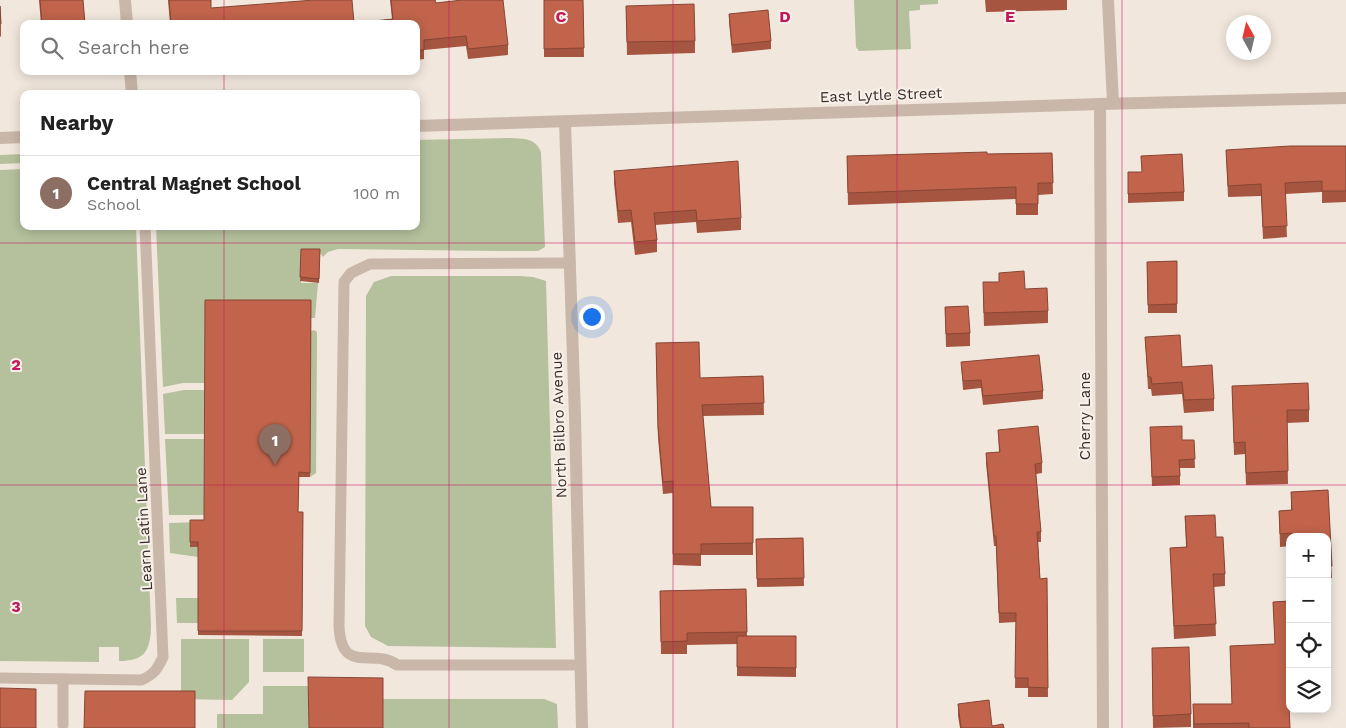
<!DOCTYPE html>
<meta charset="utf-8">
<style>
:root{--surface:#fff;--page:#f6f6f6;--text:#222;--muted:#767676;--line:#e0e0e0;--accent:#1a73e8}
body{margin:0;font-family:"Work Sans",sans-serif;background:var(--page);color:var(--text)}
.controls{position:absolute;right:15px;bottom:15px;display:grid;overflow:hidden;border-radius:10px;box-shadow:0 2px 12px #0003}
.controls button{width:45px;height:45px;display:grid;place-items:center;padding:0;border:0;border-bottom:1px solid var(--line);background:var(--surface);color:var(--text);font:25px sans-serif}
.compass{position:absolute;left:1226px;top:15px;width:45px;height:45px;border-radius:50%;background:var(--surface);box-shadow:0 2px 12px #0003;rotate:352deg}
.you{position:absolute;left:591px;top:316px;width:18px;height:18px;margin:-12px;border:4px solid #fff;border-radius:50%;background:#1a73e8;box-shadow:0 0 0 8px #1a73e833}
.badge{display:grid;place-items:center;width:32px;height:32px;border-radius:50%;background:var(--accent);color:#fff;font-size:16px;font-weight:700}
.pin{position:absolute;translate:-50% -41px;filter:drop-shadow(0 1px 2px #0008)}
.pin::after{content:'';position:absolute;top:26px;width:18px;height:15px;background:inherit;clip-path:polygon(0 0,100% 0,50% 100%)}
.list{margin:0;padding:0;list-style:none}
h2{display:flex;justify-content:space-between;align-items:center;height:65px;margin:0;padding:0 20px;font-size:21px}
h2 small{font-size:16px;font-weight:400;color:var(--muted)}
.list li{display:grid;grid-template-columns:32px 1fr auto;gap:15px;align-items:center;box-sizing:border-box;height:75px;padding:0 20px;border-top:1px solid var(--line)}
.list b{display:block;font-size:19px;white-space:nowrap}
.list p{margin:0;font-size:16px;white-space:nowrap;color:var(--muted)}
.list em{font-size:16px;font-style:normal;color:var(--muted)}
.icon{flex:none;width:28px;height:28px;fill:none;stroke:currentColor;stroke-width:2;stroke-linecap:round;stroke-linejoin:round}
.map{position:relative;flex:none;width:1346px;height:728px;overflow:hidden}
.search{position:absolute;background:var(--surface);box-shadow:0 2px 12px #0003;left:20px;top:20px;width:400px;height:55px;display:flex;align-items:center;gap:12px;box-sizing:border-box;padding:0 18px;border-radius:10px;color:var(--muted);font-size:19px}
.panel{position:absolute;background:var(--surface);box-shadow:0 2px 12px #0003;left:20px;top:90px;width:400px;height:140px;border-radius:10px}
.map>svg:first-child{display:block}
.green{fill:#b5c09d}
.lines{fill:none;stroke-linecap:round;stroke-linejoin:round}
.service{stroke:#c9b7a9;stroke-width:11}
.minor{stroke:#c9b7a9;stroke-width:12}
.wall{fill:#a65640}
.building{fill:#c1644b;stroke:#874634}
.grid{fill:none;stroke:#c2185b;stroke-width:1;stroke-opacity:0.55}
.labels{text-anchor:middle;stroke-width:4;stroke-linejoin:round;paint-order:stroke}
.street-label{font-size:15px;fill:#362c29;stroke:#f9f1e9}
.grid-label{font-size:16px;text-anchor:middle;font-weight:bold;fill:#c2185b;stroke:#f9f1e9;stroke-width:4;stroke-linejoin:round;paint-order:stroke}
</style>
<div class="map">
<svg width="1346" height="728" viewBox="0 0 1346 728">
<rect width="100%" height="100%" fill="#f1e7dd"/>
<!-- green -->
<g class="green">
<path d="M854 0H938V4L920 5V10L909 11 911 49 859 51 856 47Z"/>
<path d="M512 138C525 139 535 138 541 152L545 247 538 251H496L338 249 328 252 323 257 320 253H301V283H318L315 318H311L310 304 204 383H183L163 387 156 226H416V140Z"/>
<path d="M24 154V163L0 164V155Z"/>
<path d="M24 169V226H136L151 627C150 652 144 661 119 661V647H99V662L0 661V170Z"/>
<path d="M391 276H519L533 277 546 281 556 648 388 646 371 637 365 626 366 304V296L374 282Z"/>
<path d="M314 330 317 332V339L316 473 310 477 311 331Z"/>
<path d="M184 390H204V434H165L163 394Z"/>
<path d="M165 439H204V515H169Z"/>
<path d="M204 522 198 557 170 553 169 523Z"/>
<path d="M176 598H198V623H177Z"/>
<path d="M181 639H249V682L232 700 181 699Z"/>
<rect x="263" y="639" width="41" height="33"/>
<path d="M263 686H308L309 728H217V714H263Z"/>
<path d="M383 699H544L557 704 558 728H383Z"/>
</g>
<g class="lines">
<!-- service -->
<g class="service">
<path d="M570 263 370 264 351 273 344 282 339 627C342 676 373 647 397 665H580"/>
<path d="M0 678 141 680C154 675 158 668 163 657L145 226"/>
<path d="M63 725V679"/>
</g>
<!-- minor -->
<g class="minor">
<path d="M125 0 127 24"/>
<path d="M1108 0 1113 103"/>
<path d="M130 71 132 94"/>
<path d="M1100 104 1103 728"/>
<path d="M565 122 575 416 582 728"/>
<path d="M416 126 1100 104 1346 98"/>
<path d="M0 138 24 137"/>
</g>
</g>
<!-- wall -->
<g class="wall">
<path d="M39 0H83L85 24H41Z"/>
<path d="M168 0H211V8L354 23 392 19 390 0H435L436 3 508 45V55L468 59 466 46 424 50V59L416 60V24H170Z"/>
<path d="M544 0H583L584 57H544Z"/>
<path d="M985 0H1067V10L986 12Z"/>
<path d="M0 6 1 24V36L0 37Z"/>
<path d="M626 6 695 41V53L627 55Z"/>
<path d="M729 14 771 41V49L732 53 729 22Z"/>
<path d="M45 71H68V72L45 74Z"/>
<path d="M1346 146V202L1322 203V192L1285 194 1287 237 1263 239 1261 196 1228 197 1226 150Z"/>
<path d="M1052 153 1053 194 1038 195V215H1016V199L848 205 847 156Z"/>
<path d="M614 171 741 218V230L697 233 696 222 655 225 657 240V252L635 255 631 222 618 223 614 183Z"/>
<path d="M1128 172 1184 192V201L1128 203Z"/>
<path d="M301 249H320L319 283 300 281Z"/>
<path d="M1177 261V313H1148L1147 262Z"/>
<path d="M1025 289 1048 311V323L984 326 983 295Z"/>
<path d="M311 300 310 477H299L298 512H303L302 636 198 635V547H190V520H204Z"/>
<path d="M945 307 970 333V346L946 347Z"/>
<path d="M1145 337 1182 367 1214 399V411L1184 413 1182 394 1152 396 1151 389H1148Z"/>
<path d="M656 354 700 378 763 376 764 415 703 416 711 507H753V555H701V566L673 565V493L663 494 658 438Z"/>
<path d="M961 362 1043 391V399L983 405 981 388 963 390Z"/>
<path d="M1232 386 1309 410V422L1287 423 1288 484 1246 485 1245 454 1234 455Z"/>
<path d="M998 430 1042 463V473L1036 474 1041 532V542H1038L1040 579 1047 578 1048 697H1028V688H1015L1016 622 999 623 996 546H994L986 463V453L999 452Z"/>
<path d="M1150 436 1182 440H1194L1195 468H1180V485L1152 486Z"/>
<path d="M1328 490 1332 578H1327V537H1290V546L1280 547 1279 511 1291 510V492Z"/>
<path d="M1185 516 1216 537 1225 574V586L1214 587 1216 636 1174 639 1170 548 1186 547Z"/>
<path d="M803 538 804 586 757 587 756 539Z"/>
<path d="M746 589 747 636H796V677L737 676V644L687 645V654H661L660 591Z"/>
<path d="M1290 601V697H1288L1290 728H1193V704H1232L1230 646 1275 644 1273 602Z"/>
<path d="M1152 661 1191 714V727L1153 728Z"/>
<path d="M958 704 992 726 1004 728H960L958 716Z"/>
</g>
<!-- building -->
<g class="building">
<path d="M40 0H83L85 24H42Z"/>
<path d="M169 0H211V8L314 0H352L354 23 393 19 391 0H435L436 3 462 0H503L508 45 468 49 466 36 424 40V50H416V24H171Z"/>
<path d="M544 0H583L584 48 544 49Z"/>
<path d="M694 4 695 41 627 42 626 6Z"/>
<path d="M0 6 1 24H0Z"/>
<path d="M768 10 771 41 732 45 729 14Z"/>
<path d="M1290 146H1346V191H1322V181L1285 183 1287 226 1263 227 1261 184 1228 186 1226 150Z"/>
<path d="M987 152V154L1052 153 1053 183H1038V204H1016V187L848 193 847 156Z"/>
<path d="M1182 154 1184 192 1128 194V172H1142L1141 156Z"/>
<path d="M738 161 741 218 697 221 696 210 654 213 657 240 635 242 631 210 618 211 614 171Z"/>
<path d="M301 249H320L319 279 300 277Z"/>
<path d="M1177 261V304L1148 305 1147 262Z"/>
<path d="M1024 271 1025 289 1047 288 1048 311 984 313 983 282H999V273Z"/>
<path d="M205 300H311L310 473 299 472 298 512H303L302 631H198V542H190V520H204Z"/>
<path d="M968 306 970 333 946 334 945 307Z"/>
<path d="M1180 335 1182 367 1212 365 1214 399 1184 400 1182 382 1152 384 1151 377H1148L1145 337Z"/>
<path d="M699 342 700 378 763 376 764 403 702 405 711 507H753V543L701 544V554H673V481L663 482 658 427 656 343Z"/>
<path d="M1039 355 1043 391 983 396 981 380 963 381 961 362Z"/>
<path d="M1308 383 1309 410H1287L1288 471 1246 473 1245 442 1234 443 1232 386Z"/>
<path d="M1038 426 1042 463 1035 464 1041 532H1037L1040 579 1047 578 1048 688 1028 687V678H1015L1016 613H999L996 536H994L986 453 1000 452 998 430Z"/>
<path d="M1182 426V440H1194L1195 459 1179 460 1180 476 1152 477 1150 427Z"/>
<path d="M1328 490 1332 566H1327V537H1292V533L1280 534 1279 511 1292 510 1291 492Z"/>
<path d="M1215 515 1216 537H1223L1225 574H1213L1216 624 1174 626 1170 548 1187 547 1185 516Z"/>
<path d="M803 538 804 578 757 579 756 539Z"/>
<path d="M746 589 747 632 687 633V641L661 642 660 591Z"/>
<path d="M1290 601V684H1288L1290 728H1249V723L1194 724 1193 704H1232L1230 646 1275 644 1273 602Z"/>
<path d="M737 636H796V668L737 667Z"/>
<path d="M1189 647 1191 714 1153 716 1152 648Z"/>
<path d="M308 677 383 678V728H309Z"/>
<path d="M0 688 36 689V728H0Z"/>
<path d="M85 691H195V728H84Z"/>
<path d="M989 700 992 726 1003 724 1004 728H961L958 704Z"/>
</g>
<!-- grid -->
<path class="grid" d="M224 0V24M449 0V728M673 0V728M897 0V728M1122 0V728M224 71V94M224 226V728M0 243H1346M0 485H1346"/>
<g class="labels">
<!-- street labels -->
<g class="street-label">
<text transform="translate(881 95) rotate(-2)" y="5">East Lytle Street</text>
<text transform="translate(1085 416) rotate(-90)" y="5">Cherry Lane</text>
<text transform="translate(559 425) rotate(-92)" y="5">North Bilbro Avenue</text>
<text transform="translate(144 529) rotate(-93)" y="5">Learn Latin Lane</text>
</g>
</g>
<g class="grid-label">
<text x="561" y="22">C</text>
<text x="785" y="22">D</text>
<text x="1010" y="22">E</text>
<text x="16" y="370">2</text>
<text x="16" y="612">3</text>
</g>
</svg>
<div class="controls">
<button>+</button>
<button>−</button>
<button><svg class="icon" aria-label="locate" viewBox="0 0 24 24"><circle cx="12" cy="12" r="6"/><path d="M12 2v4M12 18v4M2 12h4M18 12h4"/></svg></button>
<button><svg class="icon" aria-label="layers" viewBox="0 0 24 24"><path d="M12 4l9 5-9 5-9-5zM3 14l9 5 9-5"/></svg></button>
</div>
<svg class="compass" viewBox="-18 -18 36 36"><path d="M0-13l5 13h-10z" fill="#e53935"/><path d="M0 13l5-13h-10z" fill="#767676"/></svg>
<div class="you"></div>
<div class="pin badge" style="left:275px;top:465px;background:#8d6e63">1</div>
<div class="search"><svg class="icon" aria-label="search" viewBox="0 0 24 24"><circle cx="10" cy="10" r="6"/><path d="M15 15l6 6"/></svg>Search here</div>
<section class="panel">
<h2>Nearby<small></small></h2>
<ul class="list">
<li><span class="badge" style="background:#8d6e63">1</span><div><b>Central Magnet School</b><p>School</p></div><em>100 m</em></li>
</ul>
</section>
</div>
